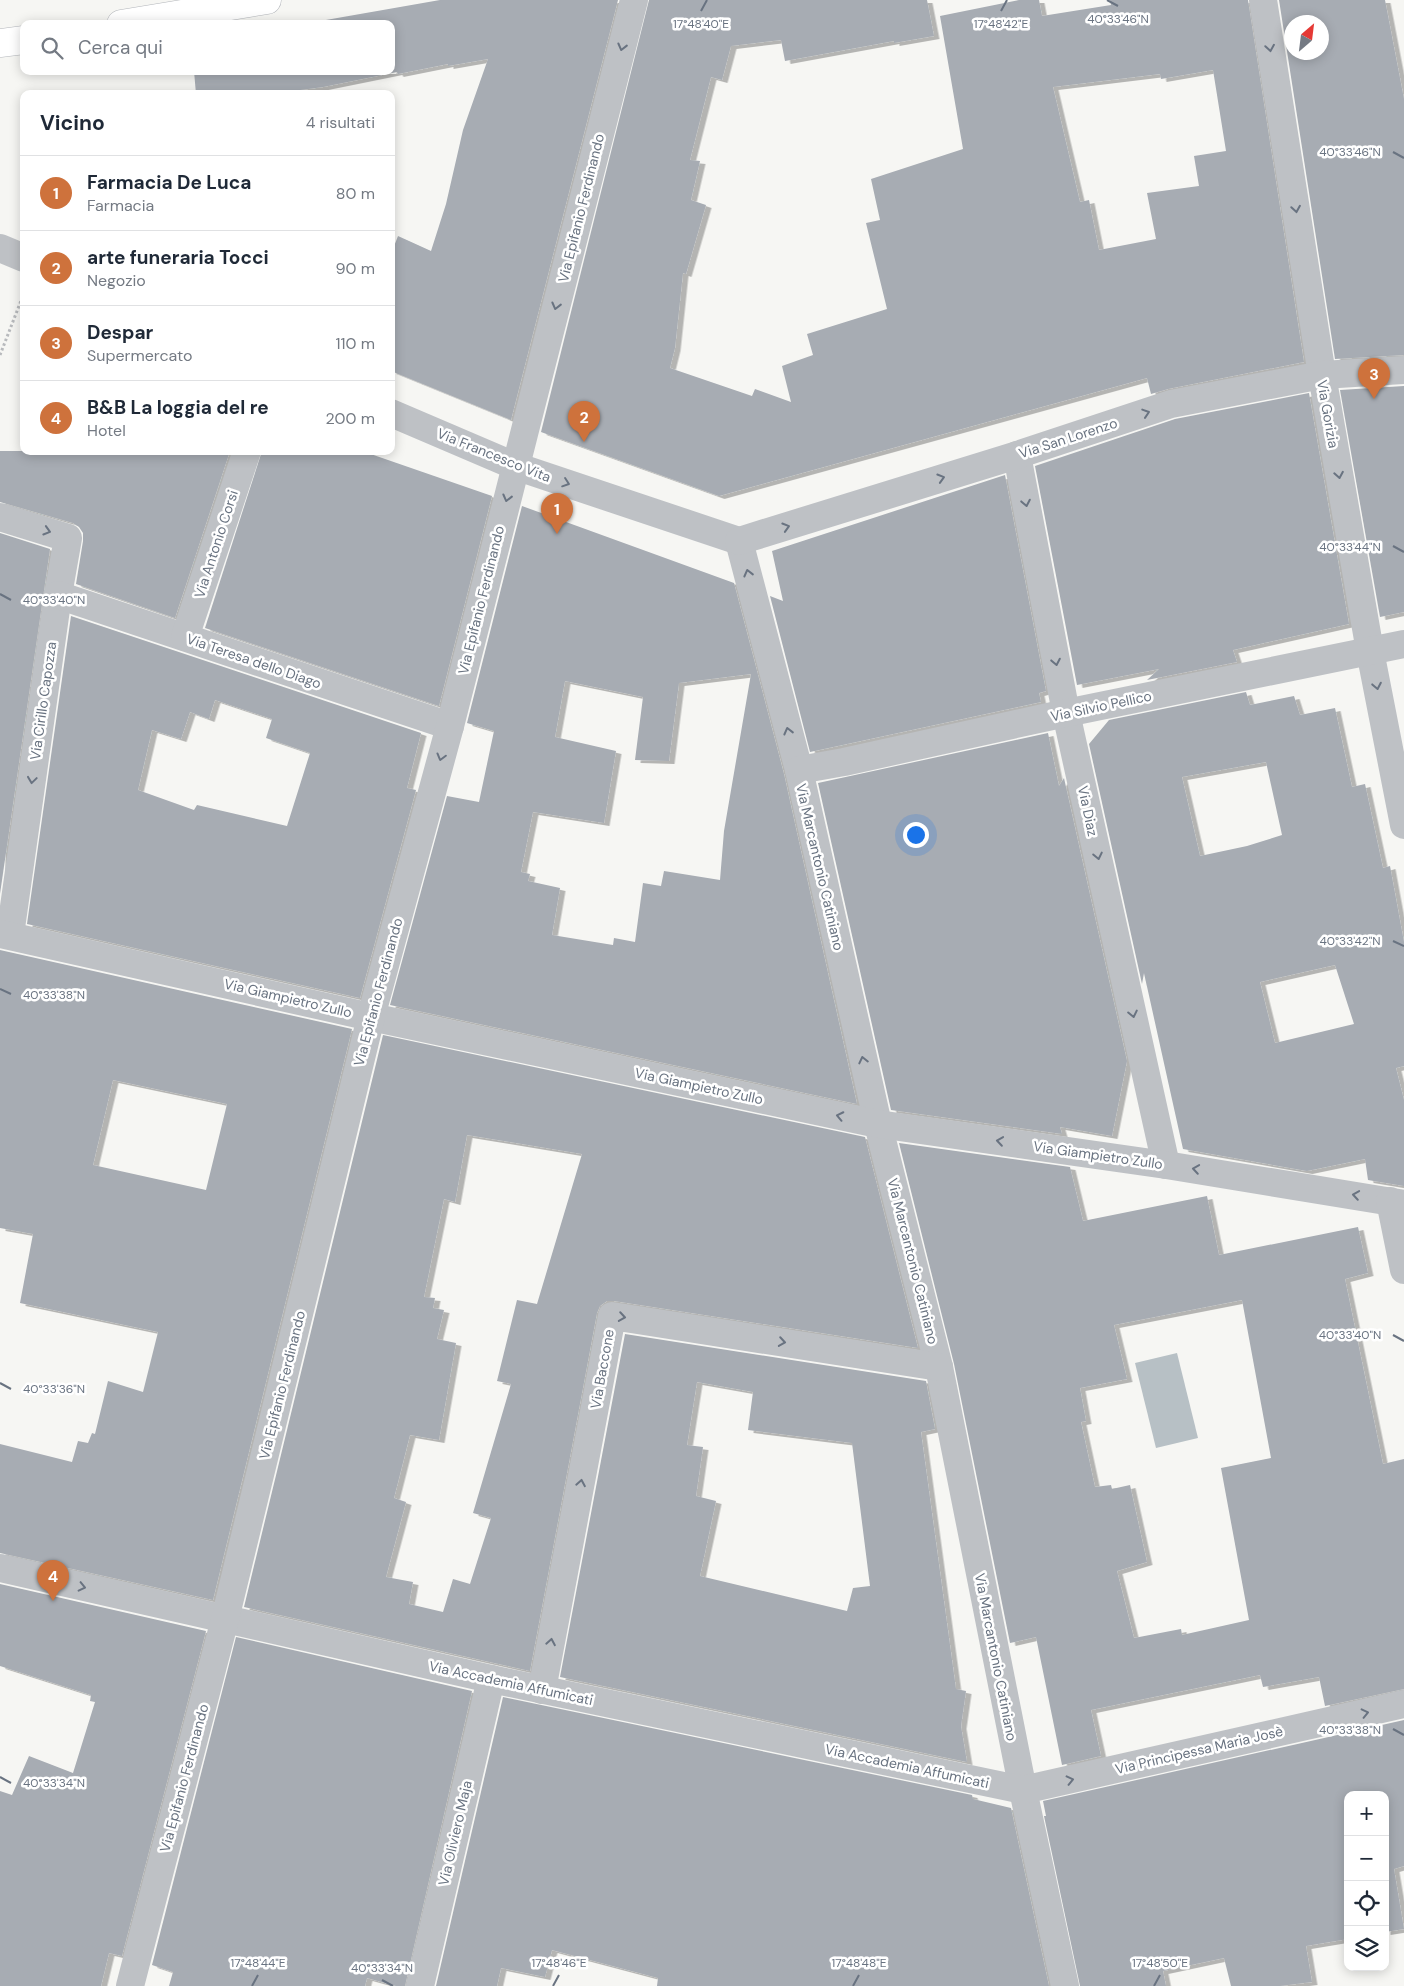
<!DOCTYPE html>
<html lang="it">
<meta charset="utf-8">
<style>
:root{--surface:#fff;--page:#f2f2f3;--text:#1f2937;--muted:#747a83;--line:#e0e1e3;--accent:#ce723c}
body{margin:0;font-family:"DM Sans",sans-serif;background:var(--page);color:var(--text)}
.controls{position:absolute;right:15px;bottom:15px;display:grid;overflow:hidden;border-radius:10px;box-shadow:0 2px 12px #0003}
.controls button{width:45px;height:45px;display:grid;place-items:center;padding:0;border:0;border-bottom:1px solid var(--line);background:var(--surface);color:var(--text);font:25px sans-serif}
.compass{position:absolute;left:1284px;top:15px;width:45px;height:45px;border-radius:50%;background:var(--surface);box-shadow:0 2px 12px #0003;rotate:28deg}
.you{position:absolute;left:915px;top:834px;width:18px;height:18px;margin:-12px;border:4px solid #fff;border-radius:50%;background:#1a73e8;box-shadow:0 0 0 8px #1a73e833}
.badge{display:grid;place-items:center;width:32px;height:32px;border-radius:50%;background:var(--accent);color:#fff;font-size:16px;font-weight:700}
.pin{position:absolute;translate:-50% -41px;filter:drop-shadow(0 1px 2px #0008)}
.pin::after{content:'';position:absolute;top:26px;width:18px;height:15px;background:inherit;clip-path:polygon(0 0,100% 0,50% 100%)}
.list{margin:0;padding:0;list-style:none}
h2{display:flex;justify-content:space-between;align-items:center;height:65px;margin:0;padding:0 20px;font-size:21px}
h2 small{font-size:16px;font-weight:400;color:var(--muted)}
.list li{display:grid;grid-template-columns:32px 1fr auto;gap:15px;align-items:center;box-sizing:border-box;height:75px;padding:0 20px;border-top:1px solid var(--line)}
.list b{display:block;font-size:19px;white-space:nowrap}
.list p{margin:0;font-size:16px;white-space:nowrap;color:var(--muted)}
.list em{font-size:16px;font-style:normal;color:var(--muted)}
.icon{flex:none;width:28px;height:28px;fill:none;stroke:currentColor;stroke-width:2;stroke-linecap:round;stroke-linejoin:round}
.map{position:relative;flex:none;width:1404px;height:1986px;overflow:hidden}
.search{position:absolute;background:var(--surface);box-shadow:0 2px 12px #0003;left:20px;top:20px;width:375px;height:55px;display:flex;align-items:center;gap:12px;box-sizing:border-box;padding:0 18px;border-radius:10px;color:var(--muted);font-size:19px}
.panel{position:absolute;background:var(--surface);box-shadow:0 2px 12px #0003;left:20px;top:90px;width:375px;height:365px;border-radius:10px}
.map>svg:first-child{display:block}
.water{fill:#b7c0c5}
.building{fill:#a7acb3;fill-rule:evenodd;filter:url(#shadow)}
.lines{fill:none;stroke-linecap:round;stroke-linejoin:round}
.secondary-casing{stroke:#b3b6bb;stroke-width:29}
.path{stroke:#b8babd;stroke-width:3;stroke-dasharray:2.5 2.5;stroke-linecap:butt}
.street{stroke:#bec1c5;stroke-width:28}
.secondary{stroke:#fff;stroke-width:28}
.oneway{stroke:#697381}
.ticks{fill:none;stroke:#697381;stroke-width:2}
.labels{text-anchor:middle;stroke-width:5;stroke-linejoin:round;paint-order:stroke}
.street-label{font-size:14px;fill:#697381;stroke:#fff}
.ticks-label{font-size:12px;text-anchor:middle;fill:#697381;stroke:#fff;stroke-width:5;stroke-linejoin:round;paint-order:stroke}
</style>
<div class="map">
<svg width="1404" height="1986" viewBox="0 0 1404 1986">
<defs>
<filter id="shadow"><feDropShadow dx="5.5" dy="3" stdDeviation="0" flood-color="#0004"/></filter>
</defs>
<rect width="100%" height="100%" fill="#f6f6f3"/>
<!-- water -->
<path class="water" d="M1177 1353 1198 1438 1156 1448 1135 1363Z"/>
<!-- building -->
<g class="building">
<path d="M440 0H618L511 420 391 371V254L398 236 431 251 446 204 463 130 488 59 448 66V64L398 74 397 72 323 87 270 94H196L194 71H391V24H303Z"/>
<path d="M649 0H927L934 36 894 43V41L785 61 781 40 731 46 722 80 711 77 690 160 700 161 691 200 706 205 686 274 683 273 675 348 670 368 752 396 755 389 791 402 782 366 813 355 807 334 887 309 866 223 880 220 871 179 963 149 940 16 1019 0H1039L1042 16 1111 5 1110 0H1248L1304 362 1168 389 1151 394 1147 378 719 496 541 432ZM1213 70 1226 151 1194 156 1199 186 1147 193 1156 239 1099 250 1089 200 1080 202 1053 87 1160 74 1161 79Z"/>
<path d="M1279 0H1385L1404 99V355L1335 359ZM1292 22H1322V52H1292Z"/>
<path d="M1404 386V612L1380 617 1340 390Z"/>
<path d="M1309 393 1349 624 1233 650 1237 662 1147 680 1159 669 1077 685 1035 466 1175 419Z"/>
<path d="M0 451H230L175 618 76 584 83 541V533L79 527 73 523 0 502Z"/>
<path d="M262 451H362L492 496 439 706 205 628Z"/>
<path d="M1005 475 1046 691 1039 693 1041 702 810 752 770 596 783 601 772 551Z"/>
<path d="M522 506 734 583 784 774 857 1104 390 1005 447 796 479 802 494 731 467 723ZM751 674 724 831 720 880 664 871 661 886 643 883 635 942 614 938 613 945 552 935 560 888 528 881 530 874 521 872 533 812 604 823 616 751 555 737 565 681 643 697 635 760 669 761 679 683Z"/>
<path d="M0 533 50 549 0 894Z"/>
<path d="M71 616 421 733 407 788 416 790 360 998 27 924ZM215 700 272 719 266 738 310 753 287 826 197 805 194 810 138 790 152 730 181 739 190 712 209 719Z"/>
<path d="M1246 692 1250 705 1294 696 1300 715 1335 708 1352 787 1365 784 1383 868 1390 866 1404 942V1066L1396 1068 1404 1100V1186L1368 1180 1365 1159 1307 1171 1183 1149 1144 973 1142 984 1089 744 1109 720ZM1266 762 1282 835 1247 846 1200 856 1182 777ZM1335 965 1354 1024 1275 1043 1260 982Z"/>
<path d="M1048 733 1059 786 1064 778 1127 1061 1112 1136 1060 1127 1062 1134 891 1110 818 783Z"/>
<path d="M0 950 352 1029 213 1600 0 1553V1444L72 1462 78 1441 88 1443 92 1433 95 1434 108 1381 143 1392 158 1332 20 1303 33 1234 0 1228ZM113 1080 227 1104 206 1190 93 1165Z"/>
<path d="M383 1035 865 1137 918 1348 614 1301H607L600 1306 597 1313 530 1671 244 1607ZM467 1135 582 1154 537 1304 517 1300 497 1381 511 1384 473 1513 491 1518 470 1584 453 1579 443 1612 409 1604 413 1582 386 1577 406 1502 394 1498 410 1435 439 1440 456 1343 437 1339 444 1310 433 1308 435 1298 424 1297 444 1199 455 1202Z"/>
<path d="M899 1143 1070 1167 1083 1221 1207 1196 1219 1255 1358 1227 1368 1273 1345 1279 1383 1464 1404 1459V1689L1325 1706 1319 1677 1263 1687 1260 1675 1091 1710 1101 1756 1062 1765 1036 1637 1010 1643 954 1364ZM1242 1300 1271 1458 1221 1468 1249 1620 1182 1635 1181 1629 1134 1638 1117 1571 1147 1562 1130 1485 1112 1489 1111 1485 1095 1487 1081 1422 1086 1421 1080 1388 1127 1379 1114 1325Z"/>
<path d="M625 1334 926 1381 935 1429 921 1432 956 1689 966 1691 961 1726 967 1762 560 1677ZM697 1382 753 1392 748 1430 852 1443 870 1586 853 1588 847 1611 700 1576 716 1501 696 1496 703 1447 687 1445Z"/>
<path d="M0 1584 206 1631 122 1956 109 1953 101 1986H0V1791L12 1795 29 1756 73 1773 95 1702 90 1701 91 1695 0 1666Z"/>
<path d="M236 1637 472 1691 405 1986H396L367 1978 365 1986H169L173 1972 152 1965Z"/>
<path d="M503 1697 972 1795 973 1799 1011 1808 1049 1986H657L658 1978 552 1950 545 1977 501 1968 497 1986H436Z"/>
<path d="M1404 1720V1866L1394 1869 1404 1929 1385 1932V1795H1348V1939L1306 1946 1312 1982 1280 1986H1231L1224 1958 1163 1971 1166 1986H1080L1044 1816H1046L1043 1801Z"/>
</g>
<g class="lines">
<!-- secondary casing -->
<g class="secondary-casing">
<g id="secondary">
<path d="M121 24 267 0"/>
<path d="M0 43 24 40"/>
</g>
</g>
<!-- path -->
<path class="path" d="M0 355 24 293"/>
<!-- street -->
<g class="street">
<path d="M1263 0 1322 375 1370 651 1404 825"/>
<path d="M0 248 24 258"/>
<path d="M391 413 515 466 739 541"/>
<path d="M1017 455 1066 713 1166 1165"/>
<path d="M0 517 68 538 58 595 10 935"/>
<path d="M739 541 799 770 878 1124 939 1367 1023 1790 1065 1986"/>
<path d="M739 541 1017 455 1171 404 1322 375 1404 370"/>
<path d="M58 595 450 726"/>
<path d="M185 637 247 451"/>
<path d="M799 770 844 762 1066 713 1404 644"/>
<path d="M0 934 371 1017 878 1124 1166 1165 1404 1204"/>
<path d="M1390 1201 1404 1270"/>
<path d="M0 1568 491 1679 1023 1790 1404 1704"/>
<path d="M542 1690 612 1316 939 1367"/>
<path d="M130 1986 225 1619 371 1017 450 726 634 0"/>
<path d="M420 1986 491 1679"/>
</g>
<!-- secondary -->
<use href="#secondary" class="secondary"/>
</g>
<!-- one-way arrows -->
<defs><path id="oneway-chevron" d="M-2-3.5L2.5 0L-2 3.5" fill="none" stroke-width="1.6" stroke-linecap="round" stroke-linejoin="round" transform="scale(1.25)"/></defs>
<g class="oneway">
<use href="#oneway-chevron" transform="translate(622 47) rotate(104)"/>
<use href="#oneway-chevron" transform="translate(1270 48) rotate(81)"/>
<use href="#oneway-chevron" transform="translate(1296 209) rotate(81)"/>
<use href="#oneway-chevron" transform="translate(556 306) rotate(104)"/>
<use href="#oneway-chevron" transform="translate(1146 413) rotate(-18)"/>
<use href="#oneway-chevron" transform="translate(1339 475) rotate(80)"/>
<use href="#oneway-chevron" transform="translate(941 478) rotate(-17)"/>
<use href="#oneway-chevron" transform="translate(566 483) rotate(19)"/>
<use href="#oneway-chevron" transform="translate(507 498) rotate(104)"/>
<use href="#oneway-chevron" transform="translate(1026 503) rotate(79)"/>
<use href="#oneway-chevron" transform="translate(786 527) rotate(-17)"/>
<use href="#oneway-chevron" transform="translate(47 531) rotate(17)"/>
<use href="#oneway-chevron" transform="translate(748 573) rotate(-104)"/>
<use href="#oneway-chevron" transform="translate(1056 662) rotate(79)"/>
<use href="#oneway-chevron" transform="translate(1377 686) rotate(79)"/>
<use href="#oneway-chevron" transform="translate(788 731) rotate(-104)"/>
<use href="#oneway-chevron" transform="translate(441 757) rotate(105)"/>
<use href="#oneway-chevron" transform="translate(32 780) rotate(98)"/>
<use href="#oneway-chevron" transform="translate(1098 856) rotate(78)"/>
<use href="#oneway-chevron" transform="translate(1133 1014) rotate(78)"/>
<use href="#oneway-chevron" transform="translate(863 1060) rotate(-103)"/>
<use href="#oneway-chevron" transform="translate(840 1116) rotate(-168)"/>
<use href="#oneway-chevron" transform="translate(1000 1141) rotate(-172)"/>
<use href="#oneway-chevron" transform="translate(1196 1169) rotate(-171)"/>
<use href="#oneway-chevron" transform="translate(1356 1195) rotate(-171)"/>
<use href="#oneway-chevron" transform="translate(622 1317) rotate(9)"/>
<use href="#oneway-chevron" transform="translate(782 1342) rotate(9)"/>
<use href="#oneway-chevron" transform="translate(581 1483) rotate(-80)"/>
<use href="#oneway-chevron" transform="translate(82 1587) rotate(13)"/>
<use href="#oneway-chevron" transform="translate(551 1642) rotate(-80)"/>
<use href="#oneway-chevron" transform="translate(1365 1713) rotate(-13)"/>
<use href="#oneway-chevron" transform="translate(1070 1780) rotate(-13)"/>
</g>
<!-- ticks -->
<path class="ticks" d="M1107 0 1118 6M701 11 707 0M1001 11 1007 0M1393 152 1404 158M1393 546 1404 552M0 594 11 600M1393 941 1404 946M0 989 11 994M1393 1335 1404 1341M0 1383 11 1389M1393 1729 1404 1735M0 1777 11 1783M382 1980 393 1986M252 1986 258 1975M553 1986 559 1975M853 1986 859 1975M1154 1986 1160 1975"/>
<g class="labels">
<!-- street labels -->
<g class="street-label">
<text transform="translate(581 208) rotate(-76)" y="5">Via Epifanio Ferdinando</text>
<text transform="translate(1328 414) rotate(80)" y="5">Via Gorizia</text>
<text transform="translate(1068 438) rotate(-18)" y="5">Via San Lorenzo</text>
<text transform="translate(494 455) rotate(22)" y="5">Via Francesco Vita</text>
<text transform="translate(216 544) rotate(-72)" y="5">Via Antonio Corsi</text>
<text transform="translate(481 600) rotate(-76)" y="5">Via Epifanio Ferdinando</text>
<text transform="translate(254 661) rotate(19)" y="5">Via Teresa dello Diago</text>
<text transform="translate(43 701) rotate(-82)" y="5">Via Cirillo Capozza</text>
<text transform="translate(1101 706) rotate(-12)" y="5">Via Silvio Pellico</text>
<text transform="translate(1088 811) rotate(78)" y="5">Via Diaz</text>
<text transform="translate(820 867) rotate(77)" y="5">Via Marcantonio Catiniano</text>
<text transform="translate(378 992) rotate(-75)" y="5">Via Epifanio Ferdinando</text>
<text transform="translate(288 998) rotate(13)" y="5">Via Giampietro Zullo</text>
<text transform="translate(699 1086) rotate(12)" y="5">Via Giampietro Zullo</text>
<text transform="translate(1098 1155) rotate(8)" y="5">Via Giampietro Zullo</text>
<text transform="translate(913 1261) rotate(76)" y="5">Via Marcantonio Catiniano</text>
<text transform="translate(602 1369) rotate(-80)" y="5">Via Baccone</text>
<text transform="translate(282 1385) rotate(-76)" y="5">Via Epifanio Ferdinando</text>
<text transform="translate(996 1657) rotate(79)" y="5">Via Marcantonio Catiniano</text>
<text transform="translate(511 1683) rotate(12)" y="5">Via Accademia Affumicati</text>
<text transform="translate(1199 1750) rotate(-13)" y="5">Via Principessa Maria Josè</text>
<text transform="translate(907 1766) rotate(12)" y="5">Via Accademia Affumicati</text>
<text transform="translate(184 1778) rotate(-75)" y="5">Via Epifanio Ferdinando</text>
<text transform="translate(455 1833) rotate(-77)" y="5">Via Oliviero Maja</text>
</g>
</g>
<g class="ticks-label">
<text x="1118" y="23">40°33'46"N</text>
<text x="701" y="28">17°48'40"E</text>
<text x="1001" y="28">17°48'42"E</text>
<text x="1350" y="156">40°33'46"N</text>
<text x="1350" y="551">40°33'44"N</text>
<text x="54" y="604">40°33'40"N</text>
<text x="1350" y="945">40°33'42"N</text>
<text x="54" y="999">40°33'38"N</text>
<text x="1350" y="1339">40°33'40"N</text>
<text x="54" y="1393">40°33'36"N</text>
<text x="1350" y="1734">40°33'38"N</text>
<text x="54" y="1787">40°33'34"N</text>
<text x="258" y="1967">17°48'44"E</text>
<text x="559" y="1967">17°48'46"E</text>
<text x="859" y="1967">17°48'48"E</text>
<text x="1160" y="1967">17°48'50"E</text>
<text x="382" y="1972">40°33'34"N</text>
</g>
</svg>
<div class="controls">
<button>+</button>
<button>−</button>
<button><svg class="icon" aria-label="locate" viewBox="0 0 24 24"><circle cx="12" cy="12" r="6"/><path d="M12 2v4M12 18v4M2 12h4M18 12h4"/></svg></button>
<button><svg class="icon" aria-label="layers" viewBox="0 0 24 24"><path d="M12 4l9 5-9 5-9-5zM3 14l9 5 9-5"/></svg></button>
</div>
<svg class="compass" viewBox="-18 -18 36 36"><path d="M0-13l5 13h-10z" fill="#e53935"/><path d="M0 13l5-13h-10z" fill="#747a83"/></svg>
<div class="you"></div>
<div class="pin badge" style="left:557px;top:534px">1</div>
<div class="pin badge" style="left:584px;top:442px">2</div>
<div class="pin badge" style="left:1374px;top:399px">3</div>
<div class="pin badge" style="left:53px;top:1601px">4</div>
<div class="search"><svg class="icon" aria-label="search" viewBox="0 0 24 24"><circle cx="10" cy="10" r="6"/><path d="M15 15l6 6"/></svg>Cerca qui</div>
<section class="panel">
<h2>Vicino<small>4 risultati</small></h2>
<ul class="list">
<li><span class="badge">1</span><div><b>Farmacia De Luca</b><p>Farmacia</p></div><em>80 m</em></li>
<li><span class="badge">2</span><div><b>arte funeraria Tocci</b><p>Negozio</p></div><em>90 m</em></li>
<li><span class="badge">3</span><div><b>Despar</b><p>Supermercato</p></div><em>110 m</em></li>
<li><span class="badge">4</span><div><b>B&amp;B La loggia del re</b><p>Hotel</p></div><em>200 m</em></li>
</ul>
</section>
</div>
